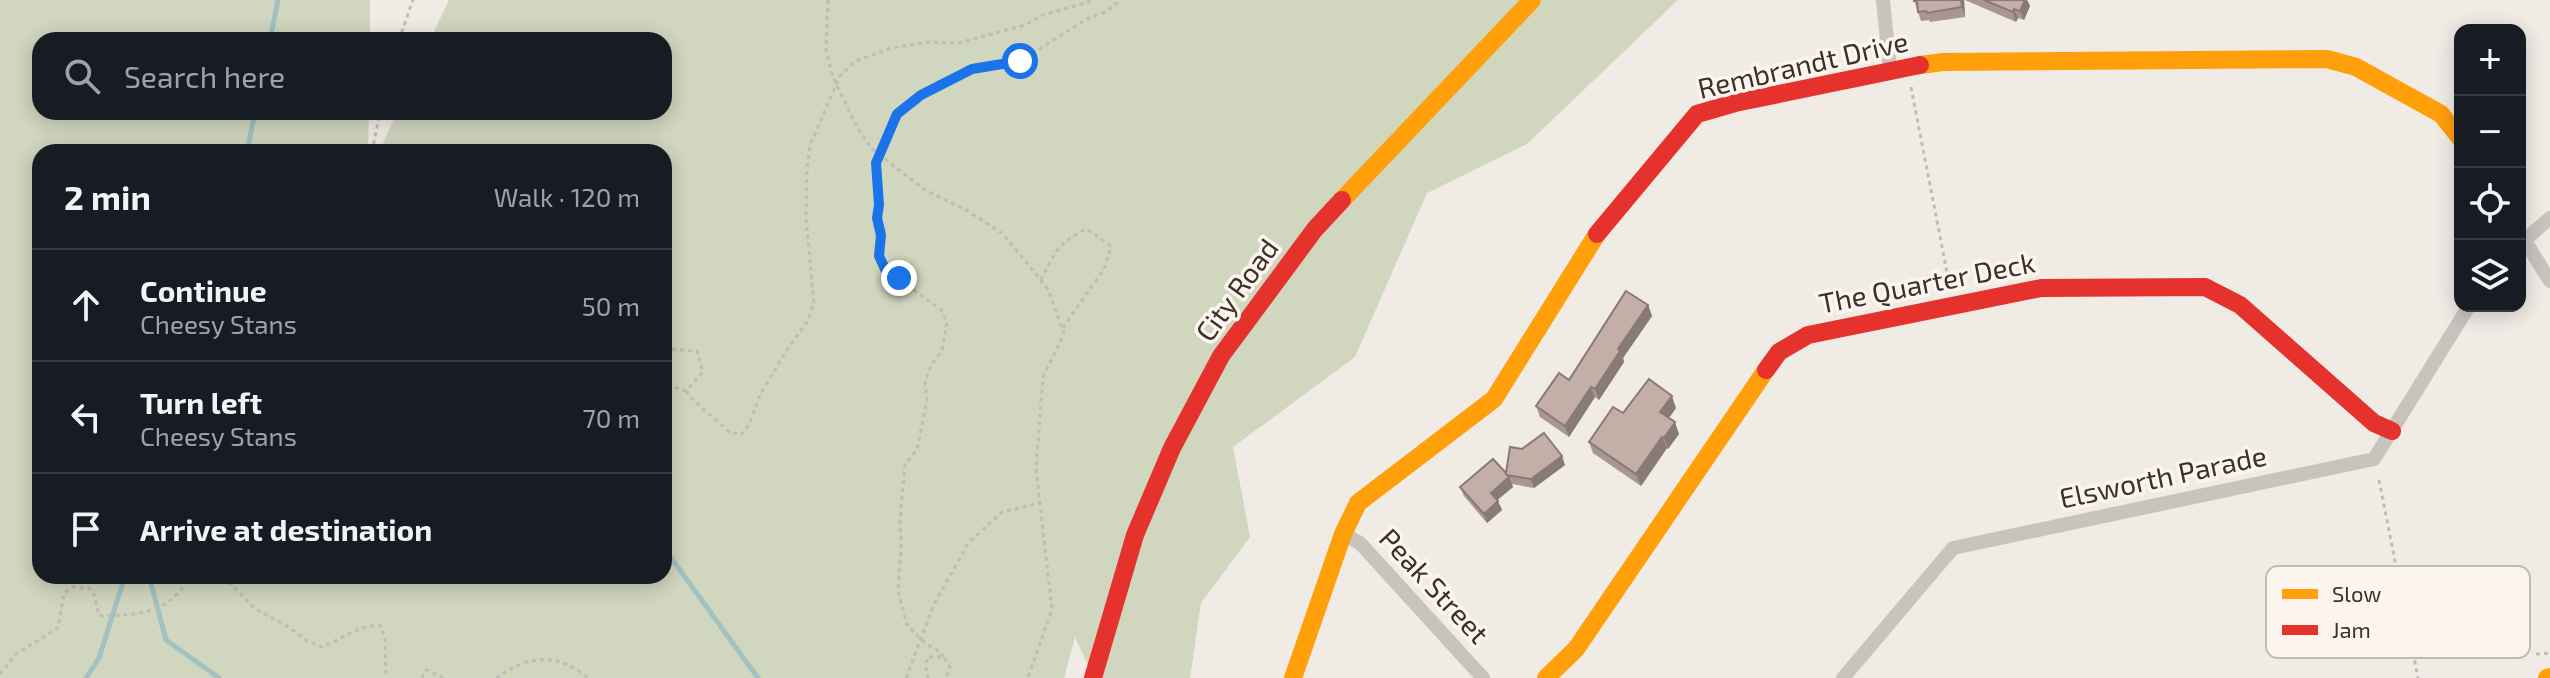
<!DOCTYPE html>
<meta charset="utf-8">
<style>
:root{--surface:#171b24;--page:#242831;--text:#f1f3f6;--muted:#9ea1a6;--line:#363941}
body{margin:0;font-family:"Exo 2",sans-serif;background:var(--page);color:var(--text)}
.controls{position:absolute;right:24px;top:24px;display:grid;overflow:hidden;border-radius:16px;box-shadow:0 4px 20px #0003}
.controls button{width:72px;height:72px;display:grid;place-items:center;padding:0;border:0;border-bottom:2px solid var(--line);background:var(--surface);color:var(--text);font:40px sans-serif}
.stop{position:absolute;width:24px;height:24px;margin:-18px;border:6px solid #1a73e8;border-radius:50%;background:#fff}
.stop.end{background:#1a73e8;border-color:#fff;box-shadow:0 2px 8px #0008}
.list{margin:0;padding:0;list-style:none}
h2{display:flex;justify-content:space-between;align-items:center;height:104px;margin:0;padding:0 32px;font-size:34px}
h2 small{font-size:26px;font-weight:400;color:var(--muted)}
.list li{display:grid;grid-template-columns:52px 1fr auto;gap:24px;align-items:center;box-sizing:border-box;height:112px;padding:0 32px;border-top:2px solid var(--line)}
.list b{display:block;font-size:30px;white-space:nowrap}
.list p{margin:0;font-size:26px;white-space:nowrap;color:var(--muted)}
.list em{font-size:26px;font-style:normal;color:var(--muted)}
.icon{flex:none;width:44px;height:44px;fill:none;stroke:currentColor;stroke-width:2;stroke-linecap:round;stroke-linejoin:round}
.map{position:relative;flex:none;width:2550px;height:678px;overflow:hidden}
.search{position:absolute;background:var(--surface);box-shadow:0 4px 20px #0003;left:32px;top:32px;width:640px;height:88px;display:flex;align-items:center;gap:20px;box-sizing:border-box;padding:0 28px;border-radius:24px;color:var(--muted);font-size:30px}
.panel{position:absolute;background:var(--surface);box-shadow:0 4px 20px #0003;left:32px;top:144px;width:640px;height:440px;border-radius:24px}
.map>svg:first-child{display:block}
.green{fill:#d1d6bf}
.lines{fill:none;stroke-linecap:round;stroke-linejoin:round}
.stream{stroke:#a1c2c1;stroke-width:5}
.path{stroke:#c2bbb6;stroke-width:3;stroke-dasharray:4 4;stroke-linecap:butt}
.street{stroke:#c9c3be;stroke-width:14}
.slow{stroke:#ff9f0a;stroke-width:18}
.jam{stroke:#e5322d;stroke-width:18}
.wall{fill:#a89690}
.shaded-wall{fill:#887a75}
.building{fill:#c3afa7;stroke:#887a75;stroke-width:2}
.route{stroke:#1a73e8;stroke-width:10}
.labels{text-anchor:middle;stroke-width:7;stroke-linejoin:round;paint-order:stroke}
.street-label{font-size:28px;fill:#3b302b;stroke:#fbf5ee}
.key{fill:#fbf5ee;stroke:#c1bab4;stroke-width:2}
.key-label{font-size:22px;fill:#3b302b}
</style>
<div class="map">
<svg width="2550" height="678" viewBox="0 0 2550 678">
<rect width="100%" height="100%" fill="#f0ebe5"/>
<!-- green -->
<path class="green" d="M0 0H370V40H40V112H369L368 152H40V576H664V152H379L397 112H664V40H430L449 0H1678L1527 144 1427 193 1355 357 1233 447 1250 537 1201 603 1190 678H1094L1075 637 1064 678H0Z"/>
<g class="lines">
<!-- stream -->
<g class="stream">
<path d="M270 40 278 0"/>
<path d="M247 152 255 112"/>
<path d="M664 548 758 678"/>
<path d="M149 576 166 640 219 678"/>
<path d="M86 678 99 658 125 576"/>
</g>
<!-- path -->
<g class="path">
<path d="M828 0 826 50 833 77 857 127 871 148 925 190 966 210 1003 234 1048 289 1064 334 1043 377 1036 468 1052 609 1028 678"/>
<path d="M399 40 413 0"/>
<path d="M1911 87 1950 288"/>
<path d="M372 152 380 112"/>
<path d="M1041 280C1054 254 1059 241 1087 229L1111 246 1104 269 1062 329"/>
<path d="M664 349 697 351 703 372 686 391 676 388 664 396"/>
<path d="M686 391C694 404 717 419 730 433L742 434 749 425 760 395 786 351 807 322 814 304 806 218 807 170 810 145 840 76 856 61 891 48 932 42 958 43 1025 25 1043 15 1095 0"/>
<path d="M2379 480 2418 678"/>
<path d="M223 576 254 608 287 626 307 641 322 647C342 639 357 626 380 625L385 638 386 678"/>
<path d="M2536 654 2550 653"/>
<path d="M944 657 936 649 927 645 907 625 898 591 901 548 900 519 905 464 917 450 927 400 925 383 931 365 942 351 947 322 941 310 885 269 879 256 881 235 877 218 879 205 876 163 897 114 921 95 972 69 1020 61 1087 19 1107 11 1117 3 1116 0"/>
<path d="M0 674 16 654 58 628 64 593 73 587 89 588 94 594 99 616C138 615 170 614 190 576"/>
<path d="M422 678 426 670 444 678"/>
<path d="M496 678C528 655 557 652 588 678"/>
<path d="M906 678 934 604 969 542 1002 512 1040 503"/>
<path d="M929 678 926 673 927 657H944L950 667 946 678"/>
</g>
<!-- street -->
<g class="street">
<path d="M1883 0 1890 70"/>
<path d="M2520 233 2550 281"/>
<path d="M2520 244 2550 218"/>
<path d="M1343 534 1360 543 1483 678"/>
<path d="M1843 678 1953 548 2374 459 2469 306"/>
</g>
<!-- slow -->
<g class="slow">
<path d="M1920 65 1943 62 2327 59 2356 67 2441 114 2460 138"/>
<path d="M1342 200 1532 0"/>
<path d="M1293 678 1343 534 1358 503 1494 399 1597 234"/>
<path d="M1546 678 1576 649 1766 370"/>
<path d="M2547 678 2550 677"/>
</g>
<!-- jam -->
<g class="jam">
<path d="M1597 234 1697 114 1735 103 1920 65"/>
<path d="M1766 370 1779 352 1808 335 2041 288 2205 287 2240 305 2374 423 2392 431"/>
<path d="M1093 678 1135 535 1172 448 1221 356 1315 229 1342 200"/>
</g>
</g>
<!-- wall -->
<g class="wall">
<path d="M1914 0H1964L1965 17 1930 22 1929 20 1921 21Z"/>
<path d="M1965 0H2027L2030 6 2024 20 2018 18 2016 22Z"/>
<path d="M1648 305 1652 316 1623 358 1624 362 1599 400 1595 397 1569 437 1540 417 1536 406 1569 380Z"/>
<path d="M1676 408 1669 418 1679 434 1668 449 1667 448 1641 486 1593 453 1589 442 1623 413Z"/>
<path d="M1522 449 1565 465 1534 488 1512 484 1513 487 1497 500 1502 510 1487 523 1464 496 1460 487 1506 473Z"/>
</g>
<!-- shaded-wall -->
<g class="shaded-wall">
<path d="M1961 0H1964L1965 17 1962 7Z"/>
<path d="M2025 0H2027L2030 6 2024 20 2020 11Z"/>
<path d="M2014 9 2018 18 2016 22 2013 12Z"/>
<path d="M1648 305 1652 316 1623 358 1624 362 1599 400 1595 389 1618 349Z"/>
<path d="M1591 387 1595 397 1569 437 1565 426Z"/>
<path d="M1672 396 1676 408 1664 424 1660 412Z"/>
<path d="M1675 422 1679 434 1668 449 1664 438Z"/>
<path d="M1662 437 1667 448 1641 486 1636 474Z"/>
<path d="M1562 456 1565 465 1534 488 1531 479Z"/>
<path d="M1509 477 1513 487 1495 502 1491 493Z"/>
<path d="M1498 501 1502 510 1487 523 1484 514Z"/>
</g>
<!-- building -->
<g class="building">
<path d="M1914 0H1961L1962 7 1927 13 1926 11 1918 12 1917 1H1914Z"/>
<path d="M1984 0H2025L2020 11 2014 9 2013 12Z"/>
<path d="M1626 291 1648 305 1618 349 1620 351 1595 389 1591 387 1565 426 1536 406 1559 373 1569 380Z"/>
<path d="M1649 379 1672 396 1660 412 1675 422 1664 438 1662 437 1636 474 1589 442 1613 407 1623 413Z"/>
<path d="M1544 433 1562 456 1531 479 1507 475 1509 477 1491 493 1498 501 1484 514 1460 487 1493 459 1506 473 1510 447 1522 449Z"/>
</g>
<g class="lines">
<!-- route -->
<path class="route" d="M899 278 885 269 879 256 881 235 877 218 879 205 876 163 897 114 921 95 972 69 1020 61"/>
</g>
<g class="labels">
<!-- street labels -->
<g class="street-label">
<text transform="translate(1803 65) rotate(-13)" y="10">Rembrandt Drive</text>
<text transform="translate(1927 283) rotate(-11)" y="10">The Quarter Deck</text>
<text transform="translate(1237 290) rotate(-54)" y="10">City Road</text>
<text transform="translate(2163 477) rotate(-12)" y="10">Elsworth Parade</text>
<text transform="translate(1434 586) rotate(47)" y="10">Peak Street</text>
</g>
</g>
<!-- legend -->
<rect x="2266" y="566" width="264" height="92" rx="12" class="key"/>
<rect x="2282" y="589" width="36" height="10" fill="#ff9f0a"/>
<rect x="2282" y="625" width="36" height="10" fill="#e5322d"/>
<g class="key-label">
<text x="2332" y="602">Slow</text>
<text x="2332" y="638">Jam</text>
</g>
</svg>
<div class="controls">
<button>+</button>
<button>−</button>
<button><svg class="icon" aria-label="locate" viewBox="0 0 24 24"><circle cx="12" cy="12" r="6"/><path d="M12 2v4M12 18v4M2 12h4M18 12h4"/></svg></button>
<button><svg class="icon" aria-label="layers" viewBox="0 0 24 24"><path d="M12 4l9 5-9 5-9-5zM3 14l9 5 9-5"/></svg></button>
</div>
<div class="stop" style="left:1020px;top:61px"></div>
<div class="stop end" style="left:899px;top:278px"></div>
<div class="search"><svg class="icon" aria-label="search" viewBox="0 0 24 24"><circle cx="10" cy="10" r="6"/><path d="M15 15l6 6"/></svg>Search here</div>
<section class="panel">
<h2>2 min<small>Walk · 120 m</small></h2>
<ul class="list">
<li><svg class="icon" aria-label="ahead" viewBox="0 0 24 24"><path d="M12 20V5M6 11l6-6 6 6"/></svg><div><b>Continue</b><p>Cheesy Stans</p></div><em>50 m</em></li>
<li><svg class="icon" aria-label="left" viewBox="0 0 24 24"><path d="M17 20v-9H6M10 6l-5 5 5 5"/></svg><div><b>Turn left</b><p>Cheesy Stans</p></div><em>70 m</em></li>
<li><svg class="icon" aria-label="arrive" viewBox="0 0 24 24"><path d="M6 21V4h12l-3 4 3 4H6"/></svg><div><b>Arrive at destination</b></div></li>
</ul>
</section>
</div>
